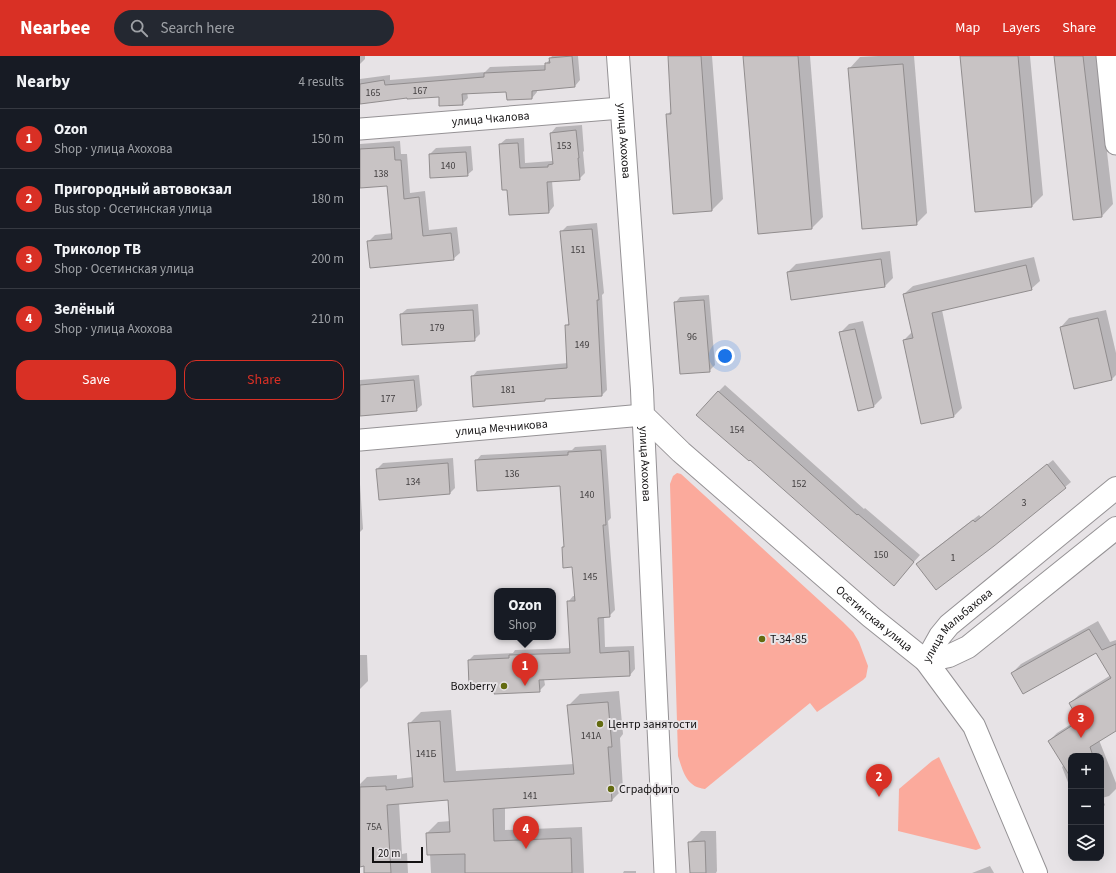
<!DOCTYPE html>
<meta charset="utf-8">
<style>
:root{--surface:#171b24;--page:#242831;--text:#f1f3f6;--muted:#9ea1a6;--line:#363941;--accent:#d93025}
body{margin:0;font-family:"Source Sans 3",sans-serif;background:var(--page);color:var(--text)}
.controls{position:absolute;right:12px;bottom:12px;display:grid;overflow:hidden;border-radius:8px;box-shadow:0 4px 16px #0002}
.controls button{width:36px;height:36px;display:grid;place-items:center;padding:0;border:0;border-bottom:1px solid var(--line);background:var(--surface);color:var(--text);font:20px sans-serif}
.scale{position:absolute;left:12px;bottom:10px;width:51px;box-sizing:border-box;padding-left:4px;border:2px solid #141213;border-top:0;font-size:11px;line-height:14px;white-space:nowrap;color:#141213;-webkit-text-stroke:3px #e7e3e6;paint-order:stroke}
.you{position:absolute;left:365px;top:300px;width:14px;height:14px;margin:-10px;border:3px solid #fff;border-radius:50%;background:#1a73e8;box-shadow:0 0 0 6px #1a73e833}
.badge{display:grid;place-items:center;width:26px;height:26px;border-radius:50%;background:var(--accent);color:#fff;font-size:13px;font-weight:700}
.pin{position:absolute;translate:-50% -33px;filter:drop-shadow(0 1px 2px #0008)}
.pin::after{content:'';position:absolute;top:21px;width:14px;height:12px;background:inherit;clip-path:polygon(0 0,100% 0,50% 100%)}
.popup{position:absolute;left:134px;top:532px;width:62px;height:52px;box-sizing:border-box;display:grid;place-content:center;border-radius:8px;background:var(--surface);filter:drop-shadow(0 1px 3px #0005);font-size:13px;white-space:nowrap;color:var(--muted)}
.popup b{font-size:15px;color:var(--text)}
.popup::after{content:'';position:absolute;left:50%;top:100%;margin-left:-8px;border:8px solid transparent;border-top-color:var(--surface)}
.list{margin:0;padding:0;list-style:none}
h2{display:flex;justify-content:space-between;align-items:center;height:52px;margin:0;padding:0 16px;font-size:17px}
h2 small{font-size:13px;font-weight:400;color:var(--muted)}
.list li{display:grid;grid-template-columns:26px 1fr auto;gap:12px;align-items:center;box-sizing:border-box;height:60px;padding:0 16px;border-top:1px solid var(--line)}
.list b{display:block;font-size:15px;white-space:nowrap}
.list p{margin:0;font-size:13px;white-space:nowrap;color:var(--muted)}
.list em{font-size:13px;font-style:normal;color:var(--muted)}
.actions{display:flex;gap:8px;padding:12px 16px}
.actions a{flex:1;padding:9px 0;border:1px solid var(--accent);border-radius:12px;text-align:center;font-size:14px;color:var(--accent)}
.actions .main{background:var(--accent);color:#fff}
.icon{flex:none;width:22px;height:22px;fill:none;stroke:currentColor;stroke-width:2;stroke-linecap:round;stroke-linejoin:round}
.map{position:relative;flex:none;width:756px;height:817px;overflow:hidden}
header{display:flex;align-items:center;gap:24px;box-sizing:border-box;height:56px;padding:0 20px;background:var(--accent);color:#fff}
header strong{font-size:19px}
nav{display:flex;gap:22px;margin-inline-start:auto;font-size:14px}
.search{width:280px;height:36px;background:var(--page);display:flex;align-items:center;gap:10px;box-sizing:border-box;padding:0 14px;border-radius:22px;color:var(--muted);font-size:15px}
main{display:flex}
aside{flex:1;background:var(--surface)}
.map>svg:first-child{display:block}
.green{fill:#fbaa9c}
.shadow{fill:#0003}
.building{fill:#c8c3c4;stroke:#918d8e}
.lines{fill:none;stroke-linecap:round;stroke-linejoin:round}
.street-casing{stroke:#959295;stroke-width:23}
.secondary-casing{stroke:#959295;stroke-width:24}
.street{stroke:#fff;stroke-width:21}
.secondary{stroke:#fff;stroke-width:22}
.poi-dot{fill:#636b10;stroke:#e7e3e6;stroke-width:1.5}
.labels{text-anchor:middle;stroke-width:4;stroke-linejoin:round;paint-order:stroke}
.number-label{font-size:10px;fill:#413e3f}
.street-label{font-size:12px;fill:#141213;stroke:#e7e3e6}
.poi-label{font-size:12px;fill:#141213;stroke:#e7e3e6;text-anchor:start}
</style>
<header>
<strong>Nearbee</strong>
<div class="search"><svg class="icon" aria-label="search" viewBox="0 0 24 24"><circle cx="10" cy="10" r="6"/><path d="M15 15l6 6"/></svg>Search here</div>
<nav><a>Map</a><a>Layers</a><a>Share</a></nav>
</header>
<main>
<aside>
<h2>Nearby<small>4 results</small></h2>
<ul class="list">
<li><span class="badge">1</span><div><b>Ozon</b><p>Shop · улица Ахохова</p></div><em>150 m</em></li>
<li><span class="badge">2</span><div><b>Пригородный автовокзал</b><p>Bus stop · Осетинская улица</p></div><em>180 m</em></li>
<li><span class="badge">3</span><div><b>Триколор ТВ</b><p>Shop · Осетинская улица</p></div><em>200 m</em></li>
<li><span class="badge">4</span><div><b>Зелёный</b><p>Shop · улица Ахохова</p></div><em>210 m</em></li>
</ul>
<div class="actions"><a class="main">Save</a><a>Share</a></div>
</aside>
<div class="map">
<svg width="756" height="817" viewBox="0 0 756 817">
<rect width="100%" height="100%" fill="#e7e3e6"/>
<!-- green -->
<g class="green">
<path d="M317 417 321 418 483 566 493 576 499 586 508 610 506 621 503 624 457 656 450 647 345 733C326 731 323 715 318 700L310 428 313 420Z"/>
<path d="M579 701 621 792 616 794 538 775 539 733 572 705Z"/>
</g>
<!-- shadow -->
<g class="shadow">
<path d="M0 0H5V3L0 8Z"/>
<path d="M192 0H218L220 24 215 30 177 33V36L172 42 147 35 107 36 108 42 102 48 80 40 48 41 0 47V23L30 19V24L125 16 130 11 186 9V8Z"/>
<path d="M310 0H352L363 143 352 154 307 59 312 54Z"/>
<path d="M384 0H450L463 161 452 172Z"/>
<path d="M518 0H554L567 157 556 168 489 13 500 1Z"/>
<path d="M601 0H670L683 139 672 150 615 155Z"/>
<path d="M695 0H736L753 148 742 160 714 163Z"/>
<path d="M222 69 224 95 223 96 225 117 219 123 192 125 194 150 189 156 148 133 140 88 146 83 164 82 165 107 192 105H193L191 77 196 71Z"/>
<path d="M40 85 41 98H47L50 137 65 135 69 174 97 171 100 197 93 203 9 185 15 179 33 177 28 129 0 131V88Z"/>
<path d="M111 90 113 114 107 119 71 121 70 98 76 92Z"/>
<path d="M237 167 244 237 242 239 247 334 242 339 187 342 184 344 112 321 117 315 208 307 206 270 210 266 201 176 207 170Z"/>
<path d="M530 195 533 222 525 230 428 216 436 208Z"/>
<path d="M674 201 680 225 671 233 582 254 602 352 594 360 561 367 544 284 553 275 544 238 553 230Z"/>
<path d="M349 239 355 309 349 315 315 247 320 241Z"/>
<path d="M118 248 120 278 114 284 41 258 47 253Z"/>
<path d="M746 254 756 297V319L752 323 701 271 709 262Z"/>
<path d="M503 265 522 342 514 350 480 277 489 268Z"/>
<path d="M59 319 62 349 56 354 0 359V324Z"/>
<path d="M365 329 504 453 505 452 560 499 540 522 358 336Z"/>
<path d="M246 389 251 462 248 465 255 554 249 560H244L245 591 274 590 275 613 270 619 184 623 185 629 179 635 135 628 109 604 114 599 153 597 155 594 211 592 208 546 213 540H216L213 510 203 491 205 490 201 429 116 405 121 399 212 394 215 391Z"/>
<path d="M93 402 95 432 90 437 19 442 17 413 23 407Z"/>
<path d="M693 404 711 426 705 431 557 508 563 502 619 459 621 461Z"/>
<path d="M0 428 3 473 0 476Z"/>
<path d="M738 565 750 586 756 584V673L739 684 756 727V733L749 740 742 742 745 749 741 753V700H711V734L702 711 704 709 689 685 697 677 719 663 710 647 719 639 751 619 737 596 652 617 661 608Z"/>
<path d="M0 599H7L8 625 0 633Z"/>
<path d="M259 635 263 678 260 682 263 733 252 744 145 751V774L222 771 224 817H71L70 798 67 777 78 766 91 765 89 743 39 747 42 798 47 797 48 817H5V809L0 810V728L7 721 37 719V723L53 721 49 668 61 656 91 654 96 715 214 708 208 650 220 638Z"/>
<path d="M341 775H356L357 815 356 817H331L329 787Z"/>
<path d="M630 810 634 817H612Z"/>
<path d="M264 815H276V817H263Z"/>
</g>
<!-- building -->
<g class="building">
<path d="M212 0 215 31 172 35V43L147 44 146 36 102 38 103 49 79 50V41L47 43V42L0 48V28L24 24 25 29 124 21V17L185 14V7H190L189 2Z"/>
<path d="M308 0H341L352 155 313 158 306 58H311Z"/>
<path d="M383 0H438L452 173 398 178Z"/>
<path d="M600 0H658L672 151 615 156Z"/>
<path d="M694 0H723L742 161 713 164Z"/>
<path d="M543 8 557 169 502 173 488 12Z"/>
<path d="M216 74 219 102H218L220 124 187 126 189 157 149 159 147 134H142L139 88 158 87 160 112 188 111V109L193 108 190 77Z"/>
<path d="M34 91 35 104H41L44 143 59 141 63 180 91 177 94 204 10 212 7 185 32 183 27 130 0 132V93Z"/>
<path d="M106 96 108 120 70 122 69 98Z"/>
<path d="M232 173 239 244H237L242 340 185 343V345L113 351 111 320 207 312 205 269H209L200 175Z"/>
<path d="M521 203 525 231 431 244 427 216Z"/>
<path d="M666 209 672 234 572 257 594 361 561 368 543 284 553 282 543 238Z"/>
<path d="M344 244 350 316 320 318 314 246Z"/>
<path d="M113 254 115 285 42 289 40 258Z"/>
<path d="M738 262 752 324 714 333 700 271Z"/>
<path d="M495 273 514 351 498 355 479 276Z"/>
<path d="M54 324 57 355 0 360V329Z"/>
<path d="M358 335 497 459 498 458 554 506 534 530 475 479 390 404 389 405 336 359Z"/>
<path d="M241 394 246 469H243L250 561 238 562 240 597 269 595 270 620 179 624 180 636 134 638V629L109 630 108 604 149 602V599L210 597 207 545H215L212 511 203 512 202 491H204L200 430 117 435 115 404 208 399V396Z"/>
<path d="M88 407 90 438 19 444 16 413Z"/>
<path d="M687 408 706 432 634 490 576 534 556 508 613 464 615 466Z"/>
<path d="M729 573 742 594 756 588V675L730 691 733 700H711V722L688 685 719 665 709 647 751 622 736 597 663 638 651 617Z"/>
<path d="M248 646 252 691H248L252 745 133 753 134 785 211 782 212 817H105V798L67 799 66 777 90 776 88 744 27 749 31 817H4V810L0 811V731L26 730V734L53 731 48 667 80 665 84 726 214 718 207 649Z"/>
<path d="M345 785 346 817H330L328 786Z"/>
</g>
<g class="lines">
<!-- street casing -->
<g class="street-casing">
<g id="street">
<path d="M747 0 756 88"/>
<path id="s1" d="M0 73 261 52"/>
<path id="s2" d="M0 384 283 359 305 817"/>
</g>
</g>
<!-- secondary casing -->
<g class="secondary-casing">
<g id="secondary">
<path id="s3" d="M258 0 282 334 283 359 321 396 511 561 566 605 614 670 676 817"/>
<path id="s4" d="M566 605 580 580 589 569 756 432"/>
<path d="M566 605 589 600 608 591 756 472"/>
</g>
</g>
<!-- street -->
<use href="#street" class="street"/>
<!-- secondary -->
<use href="#secondary" class="secondary"/>
</g>
<!-- markers -->
<g class="poi-dot">
<circle cx="402" cy="583" r="4"/>
<circle cx="144" cy="630" r="4"/>
<circle cx="240" cy="668" r="4"/>
<circle cx="251" cy="733" r="4"/>
</g>
<g class="labels">
<!-- number labels -->
<g class="number-label">
<text x="60" y="38">167</text>
<text x="13" y="40">165</text>
<text x="204" y="93">153</text>
<text x="88" y="113">140</text>
<text x="21" y="121">138</text>
<text x="218" y="197">151</text>
<text x="77" y="275">179</text>
<text x="332" y="284">96</text>
<text x="222" y="292">149</text>
<text x="148" y="337">181</text>
<text x="28" y="346">177</text>
<text x="377" y="377">154</text>
<text x="152" y="421">136</text>
<text x="53" y="429">134</text>
<text x="439" y="431">152</text>
<text x="227" y="442">140</text>
<text x="664" y="450">3</text>
<text x="521" y="502">150</text>
<text x="593" y="505">1</text>
<text x="230" y="524">145</text>
<text x="231" y="683">141А</text>
<text x="66" y="701">141Б</text>
<text x="170" y="743">141</text>
<text x="14" y="774">75А</text>
</g>
<!-- street labels -->
<g class="street-label">
<text dy="4" stroke="none"><textPath href="#s1" startOffset="131">улица Чкалова</textPath></text>
<text dy="4" stroke="none"><textPath href="#s3" startOffset="85">улица Ахохова</textPath></text>
<text dy="4" stroke="none"><textPath href="#s2" startOffset="142">улица Мечникова</textPath></text>
<text dy="4" stroke="none"><textPath href="#s2" startOffset="333">улица Ахохова</textPath></text>
<text dy="4" stroke="none"><textPath href="#s3" startOffset="668">Осетинская улица</textPath></text>
<text dy="4" stroke="none"><textPath href="#s4" startOffset="48">улица Мальбахова</textPath></text>
</g>
<!-- poi labels -->
<g class="poi-label">
<text x="410" y="587">Т-34-85</text>
<text x="136" y="634" text-anchor="end">Boxberry</text>
<text x="248" y="672">Центр занятости</text>
<text x="259" y="737">Сграффито</text>
</g>
</g>
</svg>
<div class="controls">
<button>+</button>
<button>−</button>
<button><svg class="icon" aria-label="layers" viewBox="0 0 24 24"><path d="M12 4l9 5-9 5-9-5zM3 14l9 5 9-5"/></svg></button>
</div>
<div class="scale">20 m</div>
<div class="you"></div>
<div class="pin badge" style="left:165px;top:630px">1</div>
<div class="popup"><b>Ozon</b>Shop</div>
<div class="pin badge" style="left:519px;top:741px">2</div>
<div class="pin badge" style="left:721px;top:682px">3</div>
<div class="pin badge" style="left:166px;top:793px">4</div>
</div>
</main>
